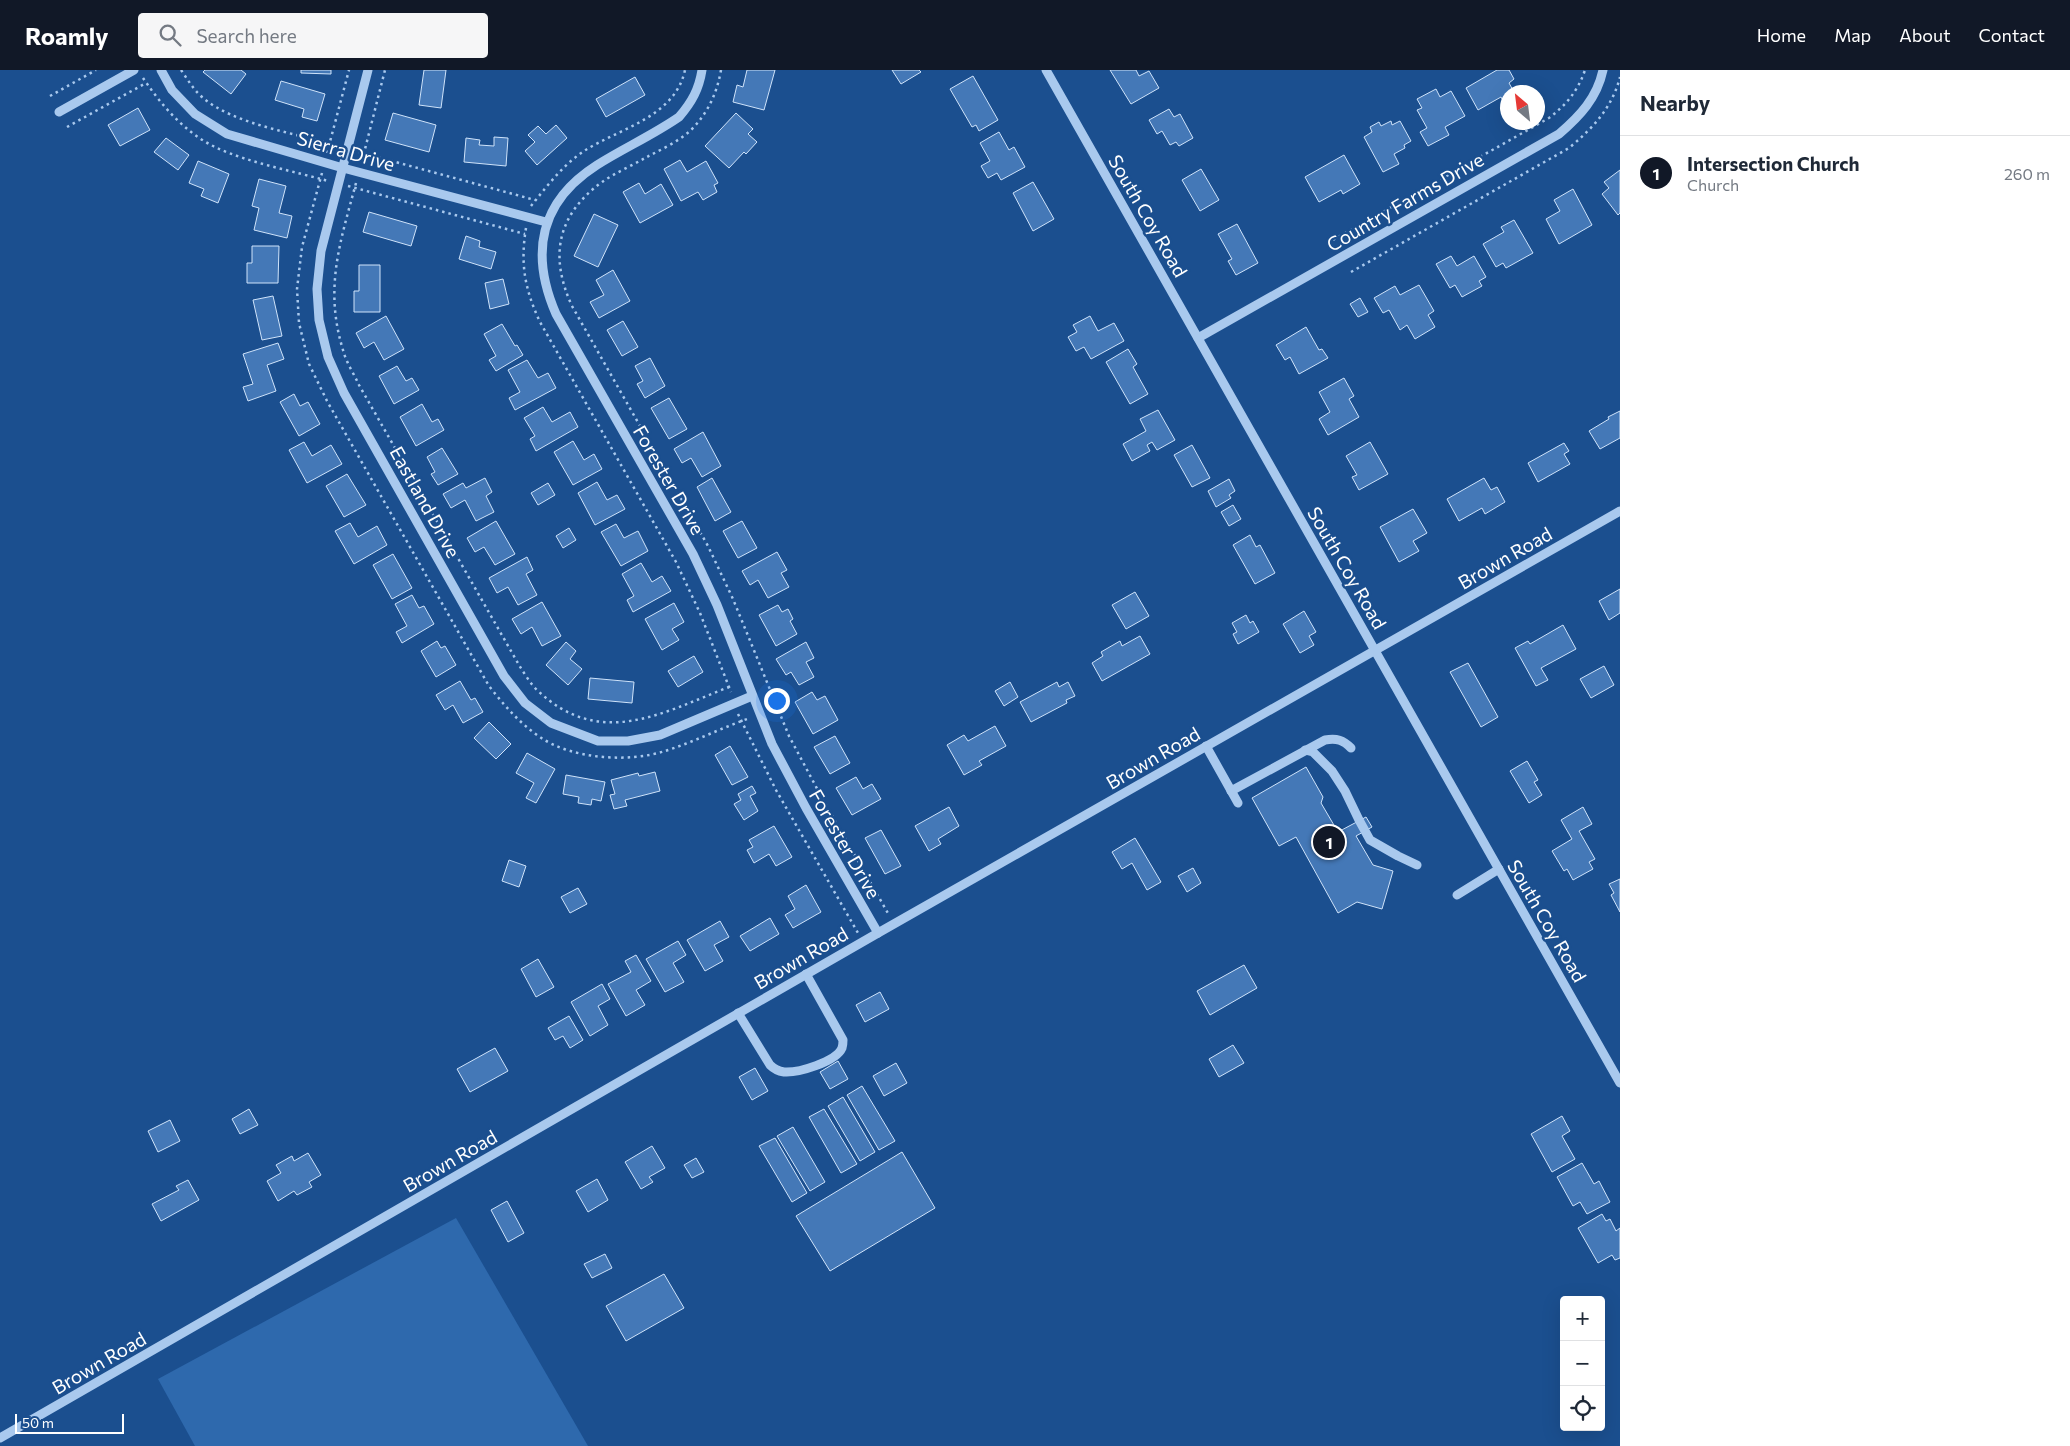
<!DOCTYPE html>
<meta charset="utf-8">
<style>
:root{--surface:#fff;--page:#f6f6f7;--text:#1f2937;--muted:#747a83;--line:#e0e1e3;--accent:#111827}
body{margin:0;font-family:Commissioner,sans-serif;background:var(--page);color:var(--text)}
.controls{position:absolute;right:15px;bottom:15px;display:grid;overflow:hidden;border-radius:5px;box-shadow:0 5px 20px #0002}
.controls button{width:45px;height:45px;display:grid;place-items:center;padding:0;border:0;border-bottom:1px solid var(--line);background:var(--surface);color:var(--text);font:25px sans-serif}
.compass{position:absolute;left:1500px;top:15px;width:45px;height:45px;border-radius:50%;background:var(--surface);box-shadow:0 5px 20px #0002;rotate:332deg}
.scale{position:absolute;left:15px;bottom:12px;width:109px;box-sizing:border-box;padding-left:5px;border:2px solid #fff;border-top:0;font-size:14px;line-height:18px;white-space:nowrap;color:#fff;-webkit-text-stroke:4px #1b4f8f;paint-order:stroke}
.you{position:absolute;left:776px;top:630px;width:18px;height:18px;margin:-12px;border:4px solid #fff;border-radius:50%;background:#1a73e8;box-shadow:0 0 0 8px #1a73e833}
.badge{display:grid;place-items:center;width:32px;height:32px;border-radius:50%;background:var(--accent);color:#fff;font-size:16px;font-weight:700}
.pin{position:absolute;translate:-50% -50%;border:2px solid #fff;box-shadow:0 1px 5px #0006}
.list{margin:0;padding:0;list-style:none}
h2{display:flex;justify-content:space-between;align-items:center;height:65px;margin:0;padding:0 20px;font-size:21px}
h2 small{font-size:16px;font-weight:400;color:var(--muted)}
.list li{display:grid;grid-template-columns:32px 1fr auto;gap:15px;align-items:center;box-sizing:border-box;height:75px;padding:0 20px;border-top:1px solid var(--line)}
.list b{display:block;font-size:19px;white-space:nowrap}
.list p{margin:0;font-size:16px;white-space:nowrap;color:var(--muted)}
.list em{font-size:16px;font-style:normal;color:var(--muted)}
.icon{flex:none;width:28px;height:28px;fill:none;stroke:currentColor;stroke-width:2;stroke-linecap:round;stroke-linejoin:round}
.map{position:relative;flex:none;width:1620px;height:1376px;overflow:hidden}
header{display:flex;align-items:center;gap:30px;box-sizing:border-box;height:70px;padding:0 25px;background:var(--accent);color:#fff}
header strong{font-size:24px}
nav{display:flex;gap:28px;margin-inline-start:auto;font-size:18px}
.search{width:350px;height:45px;background:var(--page);display:flex;align-items:center;gap:12px;box-sizing:border-box;padding:0 18px;border-radius:5px;color:var(--muted);font-size:19px}
main{display:flex}
aside{flex:1;background:var(--surface)}
.map>svg:first-child{display:block}
.green{fill:#2e69ad}
.building{fill:#4478b7;stroke:#cfe3fa}
.lines{fill:none;stroke-linecap:round;stroke-linejoin:round}
.path{stroke:#a9c9ee;stroke-width:2.5;stroke-dasharray:2.5 4;stroke-linecap:butt}
.minor{stroke:#a9c9ee;stroke-width:9}
.labels{text-anchor:middle;stroke-width:5;stroke-linejoin:round;paint-order:stroke}
.street-label{font-size:19px;fill:#fff;stroke:#1b4f8f}
</style>
<header>
<strong>Roamly</strong>
<div class="search"><svg class="icon" aria-label="search" viewBox="0 0 24 24"><circle cx="10" cy="10" r="6"/><path d="M15 15l6 6"/></svg>Search here</div>
<nav><a>Home</a><a>Map</a><a>About</a><a>Contact</a></nav>
</header>
<main>
<div class="map">
<svg width="1620" height="1376" viewBox="0 0 1620 1376">
<rect width="100%" height="100%" fill="#1b4f8f"/>
<!-- green -->
<path class="green" d="M456 1148 588 1376H195L158 1309Z"/>
<!-- building -->
<g class="building">
<path d="M205 0H241L246 4 231 24 203 2Z"/>
<path d="M301 0H331V4L301 3Z"/>
<path d="M424 0H446L441 38 419 35Z"/>
<path d="M747 0H775L764 40 733 32 737 15 743 17Z"/>
<path d="M892 0H919L921 2 901 14Z"/>
<path d="M1110 0H1136L1139 6 1149 1 1159 18 1131 34Z"/>
<path d="M1497 0H1509L1514 9 1509 13 1514 22H1508V30L1504 33 1501 27 1478 40 1466 18Z"/>
<path d="M973 6 998 50 979 61 976 55 972 57 950 19Z"/>
<path d="M635 7 645 25 606 47 596 29Z"/>
<path d="M281 11 325 24 317 51 302 47 304 39 275 30Z"/>
<path d="M1436 19 1440 27 1451 21 1465 46 1445 57 1449 65 1428 76 1420 62 1427 58 1417 40 1422 38 1417 29Z"/>
<path d="M138 38 150 60 120 76 108 55Z"/>
<path d="M1169 39 1174 47 1180 44 1193 68 1179 76 1176 72 1170 75 1162 61 1157 64 1149 50Z"/>
<path d="M393 43 436 55 429 82 385 70Z"/>
<path d="M736 43 753 59 748 64 757 72 746 84 744 82 729 98 705 76Z"/>
<path d="M1391 51 1392 55 1400 51 1411 71 1404 75 1405 78 1394 84 1399 94 1383 102 1364 67 1372 62 1370 57 1379 52 1381 56Z"/>
<path d="M556 55 567 68 537 95 525 81 535 72 528 65 538 56 546 64Z"/>
<path d="M999 62 1009 80 1014 77 1025 97 1001 110 997 103 988 108 981 96 990 91 980 73Z"/>
<path d="M494 67 508 68 506 96 464 92 466 68 480 70 479 75 494 76Z"/>
<path d="M166 68 189 85 178 100 154 82Z"/>
<path d="M1344 85 1360 114 1343 124 1341 120 1319 132 1305 107Z"/>
<path d="M680 90 687 102 706 91 718 113 714 115 717 122 703 130 698 122 681 131 664 99Z"/>
<path d="M198 91 229 104 218 133 201 126 204 119 189 113Z"/>
<path d="M1201 99 1219 130 1200 141 1182 110Z"/>
<path d="M1620 100V143L1618 145 1602 124 1609 118 1604 112Z"/>
<path d="M259 109 286 116 279 143 292 146 287 168 254 160 259 138 252 136Z"/>
<path d="M1033 112 1054 149 1033 161 1013 123Z"/>
<path d="M639 113 645 124 661 114 673 135 640 153 623 122Z"/>
<path d="M1573 119 1592 155 1559 174 1546 149 1560 141 1554 130Z"/>
<path d="M369 142 417 156 411 176 363 162Z"/>
<path d="M594 144 618 155 598 197 574 186Z"/>
<path d="M1514 150 1533 183 1506 198 1503 193 1496 197 1483 174 1504 162 1501 157Z"/>
<path d="M1237 154 1258 193 1236 205 1228 191 1232 189 1218 164Z"/>
<path d="M466 166 480 171 479 177 496 182 491 199 459 189Z"/>
<path d="M252 176H279L278 213H247V193H252Z"/>
<path d="M1451 186 1457 196 1474 186 1486 207 1479 211 1482 216 1462 227 1455 215 1450 218 1436 194Z"/>
<path d="M359 195H380V242H354V221H359Z"/>
<path d="M613 200 630 231 599 248 590 232 604 225 596 210Z"/>
<path d="M503 209 509 234 490 239 485 213Z"/>
<path d="M1419 215 1434 241 1428 245 1435 257 1415 269 1407 255 1400 260 1389 240 1383 243 1374 228 1395 216 1400 225Z"/>
<path d="M273 226 282 266 262 270 253 230Z"/>
<path d="M1360 228 1368 242 1358 247 1350 234Z"/>
<path d="M386 246 404 279 384 290 374 272 364 278 356 263Z"/>
<path d="M1090 246 1098 261 1114 253 1124 271 1091 289 1084 277 1076 281 1068 267 1077 262 1073 255Z"/>
<path d="M623 251 638 277 622 286 607 260Z"/>
<path d="M502 254 515 276 517 275 523 285 496 301 489 290 496 286 484 264Z"/>
<path d="M1306 257 1319 280 1322 279 1328 288 1299 304 1290 287 1285 290 1276 275Z"/>
<path d="M278 273 284 289 267 295 276 321 248 331 243 317 253 314 243 284Z"/>
<path d="M1128 279 1137 294 1133 297 1148 324 1130 334 1106 292Z"/>
<path d="M650 288 665 316 645 328 637 314 643 311 635 296Z"/>
<path d="M527 290 538 308 548 303 556 318 515 340 509 328 520 322 508 300Z"/>
<path d="M397 296 406 311 412 308 419 320 394 334 379 306Z"/>
<path d="M1344 308 1354 326 1349 329 1359 347 1328 365 1319 349 1330 342 1319 322Z"/>
<path d="M294 324 300 336 308 332 320 354 299 366 280 332Z"/>
<path d="M669 328 687 359 669 369 651 338Z"/>
<path d="M422 334 432 352 438 349 444 360 416 376 400 347Z"/>
<path d="M543 337 552 352 570 342 578 357 536 381 530 369 535 366 524 348Z"/>
<path d="M1158 340 1175 370 1157 380 1152 372 1147 375 1150 381 1132 391 1123 374 1146 361 1140 349Z"/>
<path d="M1620 341V368L1600 379 1589 361 1609 349 1608 347Z"/>
<path d="M703 362 721 396 702 407 691 388 682 393 674 379Z"/>
<path d="M573 371 584 390 594 384 602 399 573 415 554 382Z"/>
<path d="M304 372 312 386 331 375 342 394 307 413 289 380Z"/>
<path d="M1370 372 1388 404 1359 420 1352 407 1357 405 1346 386Z"/>
<path d="M1564 373 1569 381 1564 384 1570 394 1538 412 1528 393Z"/>
<path d="M1192 375 1210 408 1192 417 1174 385Z"/>
<path d="M442 378 458 404 438 415 431 404 435 402 427 387Z"/>
<path d="M347 404 366 435 344 447 326 416Z"/>
<path d="M485 408 492 422 486 426 494 442 476 451 465 430 451 438 443 424 463 413 466 418Z"/>
<path d="M712 408 731 442 715 451 697 417Z"/>
<path d="M1484 408 1491 420 1497 417 1505 432 1485 444 1482 438 1459 451 1447 429Z"/>
<path d="M1229 409 1235 421 1229 425 1231 428 1216 437 1208 421Z"/>
<path d="M597 412 607 430 617 425 625 439 595 455 578 423Z"/>
<path d="M548 413 555 425 538 435 531 423Z"/>
<path d="M1233 435 1241 449 1229 456 1221 442Z"/>
<path d="M1413 439 1427 463 1413 471 1419 481 1399 492 1380 457Z"/>
<path d="M496 451 515 484 495 495 484 477 475 482 467 468Z"/>
<path d="M742 451 757 478 738 488 723 461Z"/>
<path d="M350 453 358 467 377 456 387 475 354 494 335 461Z"/>
<path d="M616 454 624 468 638 461 648 481 621 496 601 462Z"/>
<path d="M569 458 576 470 563 478 556 466Z"/>
<path d="M1250 465 1256 477 1260 475 1275 503 1255 514 1233 475Z"/>
<path d="M777 482 787 500 781 503 789 517 768 528 758 510 750 515 742 501Z"/>
<path d="M393 484 412 518 392 529 373 495Z"/>
<path d="M527 487 533 500 526 504 537 525 518 535 508 517 497 523 489 508Z"/>
<path d="M641 493 652 512 662 506 671 521 633 542 627 530 634 526 622 504Z"/>
<path d="M1620 519V543L1609 550 1599 531Z"/>
<path d="M1135 522 1149 546 1126 559 1112 535Z"/>
<path d="M412 525 419 538 424 536 434 554 402 573 396 562 407 556 395 534Z"/>
<path d="M542 532 561 566 542 576 532 557 521 564 512 549Z"/>
<path d="M674 533 684 552 672 559 679 570 662 580 645 549Z"/>
<path d="M778 535 782 542 788 539 793 549 790 551 797 564 776 576 759 545Z"/>
<path d="M1304 541 1316 562 1309 566 1314 575 1300 583 1283 554Z"/>
<path d="M1246 545 1250 553 1253 551 1259 562 1238 574 1233 564 1237 562 1232 553Z"/>
<path d="M1563 555 1576 579 1541 598 1548 610 1536 616 1515 578 1528 571 1530 574Z"/>
<path d="M1140 566 1150 584 1102 611 1092 593 1103 586 1101 582 1120 571 1122 576Z"/>
<path d="M437 571 441 578 445 576 456 595 436 607 421 581Z"/>
<path d="M566 572 576 581 570 589 582 599 568 615 546 595Z"/>
<path d="M806 572 814 588 806 592 814 607 799 615 791 602 786 605 776 589Z"/>
<path d="M694 586 703 602 678 617 668 601Z"/>
<path d="M1468 593 1498 647 1481 657 1450 602Z"/>
<path d="M1604 596 1614 615 1591 628 1580 609Z"/>
<path d="M590 608 634 612 632 633 588 629Z"/>
<path d="M460 611 471 630 475 628 483 642 463 653 453 635 445 640 436 625Z"/>
<path d="M1010 612 1018 627 1004 636 995 621Z"/>
<path d="M1057 612 1059 617 1068 612 1075 626 1066 630 1067 633 1031 652 1020 632Z"/>
<path d="M812 622 817 630 825 626 838 650 813 664 795 632Z"/>
<path d="M489 652 511 674 496 689 474 668Z"/>
<path d="M995 656 1006 676 979 691 982 695 964 705 947 675 964 665 968 671Z"/>
<path d="M835 666 850 693 830 704 814 677Z"/>
<path d="M730 676 748 707 732 715 715 685Z"/>
<path d="M527 683 555 699 536 733 526 728 534 713 516 703Z"/>
<path d="M1527 691 1538 710 1534 712 1542 725 1529 733 1510 701Z"/>
<path d="M1306 697 1323 727 1321 733 1338 762 1366 747 1372 757 1356 766 1373 795 1393 801 1382 839 1357 832 1338 843 1296 767 1279 776 1252 728Z"/>
<path d="M655 702 660 721 625 730 627 736 614 739 610 725 615 724 611 710 638 703 639 706Z"/>
<path d="M566 705 605 712 601 731 592 729 591 735 578 733 579 727 563 724Z"/>
<path d="M856 707 863 719 872 714 881 729 852 745 836 718Z"/>
<path d="M752 716 756 723 750 726 758 741 744 750 734 734 741 730 738 724Z"/>
<path d="M949 737 959 756 938 769 941 774 929 781 915 756Z"/>
<path d="M1583 737 1592 754 1579 761 1595 789 1589 792 1593 799 1573 810 1567 799 1564 801 1552 781 1572 769 1561 750Z"/>
<path d="M774 756 792 787 776 796 769 784 754 793 747 780 753 777 749 770Z"/>
<path d="M881 760 901 796 885 804 865 768Z"/>
<path d="M1135 768 1161 812 1147 820 1132 793 1122 799 1112 782Z"/>
<path d="M509 790 526 796 519 817 502 811Z"/>
<path d="M1193 798 1201 813 1187 822 1178 806Z"/>
<path d="M1620 809V842L1611 825 1614 823 1609 814Z"/>
<path d="M806 815 821 842 793 858 785 845 795 839 788 826Z"/>
<path d="M578 818 587 834 570 843 561 827Z"/>
<path d="M770 848 779 864 750 881 740 866Z"/>
<path d="M720 851 729 867 714 875 723 891 705 901 687 870Z"/>
<path d="M678 871 686 885 673 893 684 912 665 922 646 889Z"/>
<path d="M636 885 651 911 636 920 645 935 626 946 608 914 631 902 625 891Z"/>
<path d="M538 889 554 917 536 927 521 899Z"/>
<path d="M1244 895 1257 918 1210 945 1197 921Z"/>
<path d="M602 914 610 929 598 936 608 955 590 966 571 932Z"/>
<path d="M880 922 889 939 865 952 856 935Z"/>
<path d="M569 946 583 970 570 978 563 966 555 970 548 958Z"/>
<path d="M1233 975 1244 993 1219 1007 1209 989Z"/>
<path d="M495 978 508 1001 470 1022 457 999Z"/>
<path d="M838 991 848 1009 830 1019 820 1002Z"/>
<path d="M896 993 907 1013 884 1026 873 1006Z"/>
<path d="M755 998 768 1021 752 1030 739 1007Z"/>
<path d="M862 1016 895 1071 879 1080 847 1025Z"/>
<path d="M843 1027 875 1082 860 1091 828 1036Z"/>
<path d="M249 1039 258 1055 240 1064 232 1049Z"/>
<path d="M824 1039 857 1094 841 1103 809 1047Z"/>
<path d="M1562 1046 1570 1061 1562 1066 1575 1089 1552 1102 1531 1064Z"/>
<path d="M170 1050 180 1071 158 1082 148 1061Z"/>
<path d="M793 1057 825 1112 810 1121 777 1066Z"/>
<path d="M775 1068 807 1123 792 1132 759 1076Z"/>
<path d="M652 1076 665 1098 649 1107 653 1112 641 1119 625 1092Z"/>
<path d="M902 1082 935 1138 830 1201 796 1146Z"/>
<path d="M308 1083 321 1105 309 1112 312 1117 297 1125 294 1121 278 1131 267 1111 281 1103 276 1095 292 1086 294 1091Z"/>
<path d="M696 1088 704 1102 692 1108 684 1095Z"/>
<path d="M1582 1093 1594 1114 1599 1111 1610 1132 1587 1144 1580 1132 1573 1136 1557 1107Z"/>
<path d="M597 1109 608 1130 588 1142 576 1121Z"/>
<path d="M188 1110 199 1130 161 1151 152 1134 179 1120 176 1116Z"/>
<path d="M507 1131 524 1163 508 1172 491 1140Z"/>
<path d="M1602 1144 1606 1151 1610 1149 1616 1161 1620 1158V1188L1615 1190 1612 1185 1598 1193 1578 1158Z"/>
<path d="M605 1184 612 1198 592 1208 584 1194Z"/>
<path d="M664 1204 684 1238 626 1271 606 1236Z"/>
</g>
<g class="lines">
<!-- path -->
<g class="path">
<path d="M181 0C188 10 193 19 202 27 232 54 298 64 336 75"/>
<path d="M721 0C717 23 708 43 691 60 678 72 660 80 645 88 631 96 615 103 602 112 557 145 549 186 572 236L708 476 733 529 789 666 822 728 889 845"/>
<path d="M143 8C162 36 185 63 217 78 250 93 293 101 328 111"/>
<path d="M50 26 96 0"/>
<path d="M67 57 146 13"/>
<path d="M359 82 535 130"/>
<path d="M327 83 349 0"/>
<path d="M362 91 385 0"/>
<path d="M322 103 302 177 297 219 299 253 309 294 327 331 489 616C504 635 519 653 540 667 571 689 629 693 665 681 694 672 721 658 750 648"/>
<path d="M356 113C340 173 324 218 343 280 346 292 354 304 359 315L519 595C524 603 530 613 537 620 600 680 662 643 729 617"/>
<path d="M348 116 525 164"/>
<path d="M531 136C547 116 563 95 584 81 620 58 675 47 685 0"/>
<path d="M526 158C520 194 525 220 540 252L676 492 700 543 731 622"/>
<path d="M1333 170 1549 48C1566 35 1578 21 1585 0"/>
<path d="M1351 202 1569 78C1593 58 1612 38 1620 7"/>
<path d="M738 644 776 720 858 863"/>
</g>
<!-- minor -->
<g class="minor">
<path d="M161 0 172 20 195 44 227 64 343 98 546 152"/>
<path d="M368 0 321 181 317 219 319 250 328 287 344 323 504 606 525 633 551 653 598 671H628L660 665 752 626"/>
<path d="M702 0C699 19 692 32 679 47 653 65 624 78 597 95 539 132 530 184 556 244L693 484 717 535 772 674 806 738 878 863"/>
<path d="M1046 0 1620 1013"/>
<path d="M59 42 134 0"/>
<path d="M1198 268 1559 64C1580 46 1597 28 1603 0"/>
<path d="M1206 676 1238 733"/>
<path d="M1305 680 1313 682 1332 701 1345 721 1359 750 1370 770 1398 786 1417 795"/>
<path d="M1231 721 1325 670C1337 668 1343 670 1351 678"/>
<path d="M1457 825 1499 799"/>
<path d="M738 943 770 995C774 999 778 1001 784 1002 798 1003 836 992 842 978 843 975 843 972 843 970L806 904"/>
<path d="M0 1368 878 863 1620 441"/>
</g>
</g>
<g class="labels">
<!-- street labels -->
<g class="street-label">
<text transform="translate(346 81) rotate(16)" y="7">Sierra Drive</text>
<text transform="translate(1405 132) rotate(-30)" y="7">Country Farms Drive</text>
<text transform="translate(1148 146) rotate(60)" y="7">South Coy Road</text>
<text transform="translate(669 410) rotate(60)" y="7">Forester Drive</text>
<text transform="translate(425 432) rotate(61)" y="7">Eastland Drive</text>
<text transform="translate(1505 488) rotate(-30)" y="7">Brown Road</text>
<text transform="translate(1347 498) rotate(60)" y="7">South Coy Road</text>
<text transform="translate(1153 688) rotate(-30)" y="7">Brown Road</text>
<text transform="translate(845 774) rotate(60)" y="7">Forester Drive</text>
<text transform="translate(1547 851) rotate(60)" y="7">South Coy Road</text>
<text transform="translate(801 888) rotate(-30)" y="7">Brown Road</text>
<text transform="translate(450 1091) rotate(-30)" y="7">Brown Road</text>
<text transform="translate(99 1293) rotate(-30)" y="7">Brown Road</text>
</g>
</g>
</svg>
<div class="controls">
<button>+</button>
<button>−</button>
<button><svg class="icon" aria-label="locate" viewBox="0 0 24 24"><circle cx="12" cy="12" r="6"/><path d="M12 2v4M12 18v4M2 12h4M18 12h4"/></svg></button>
</div>
<svg class="compass" viewBox="-18 -18 36 36"><path d="M0-13l5 13h-10z" fill="#e53935"/><path d="M0 13l5-13h-10z" fill="#747a83"/></svg>
<div class="scale">50 m</div>
<div class="you"></div>
<div class="pin badge" style="left:1329px;top:772px">1</div>
</div>
<aside>
<h2>Nearby<small></small></h2>
<ul class="list">
<li><span class="badge">1</span><div><b>Intersection Church</b><p>Church</p></div><em>260 m</em></li>
</ul>
</aside>
</main>
